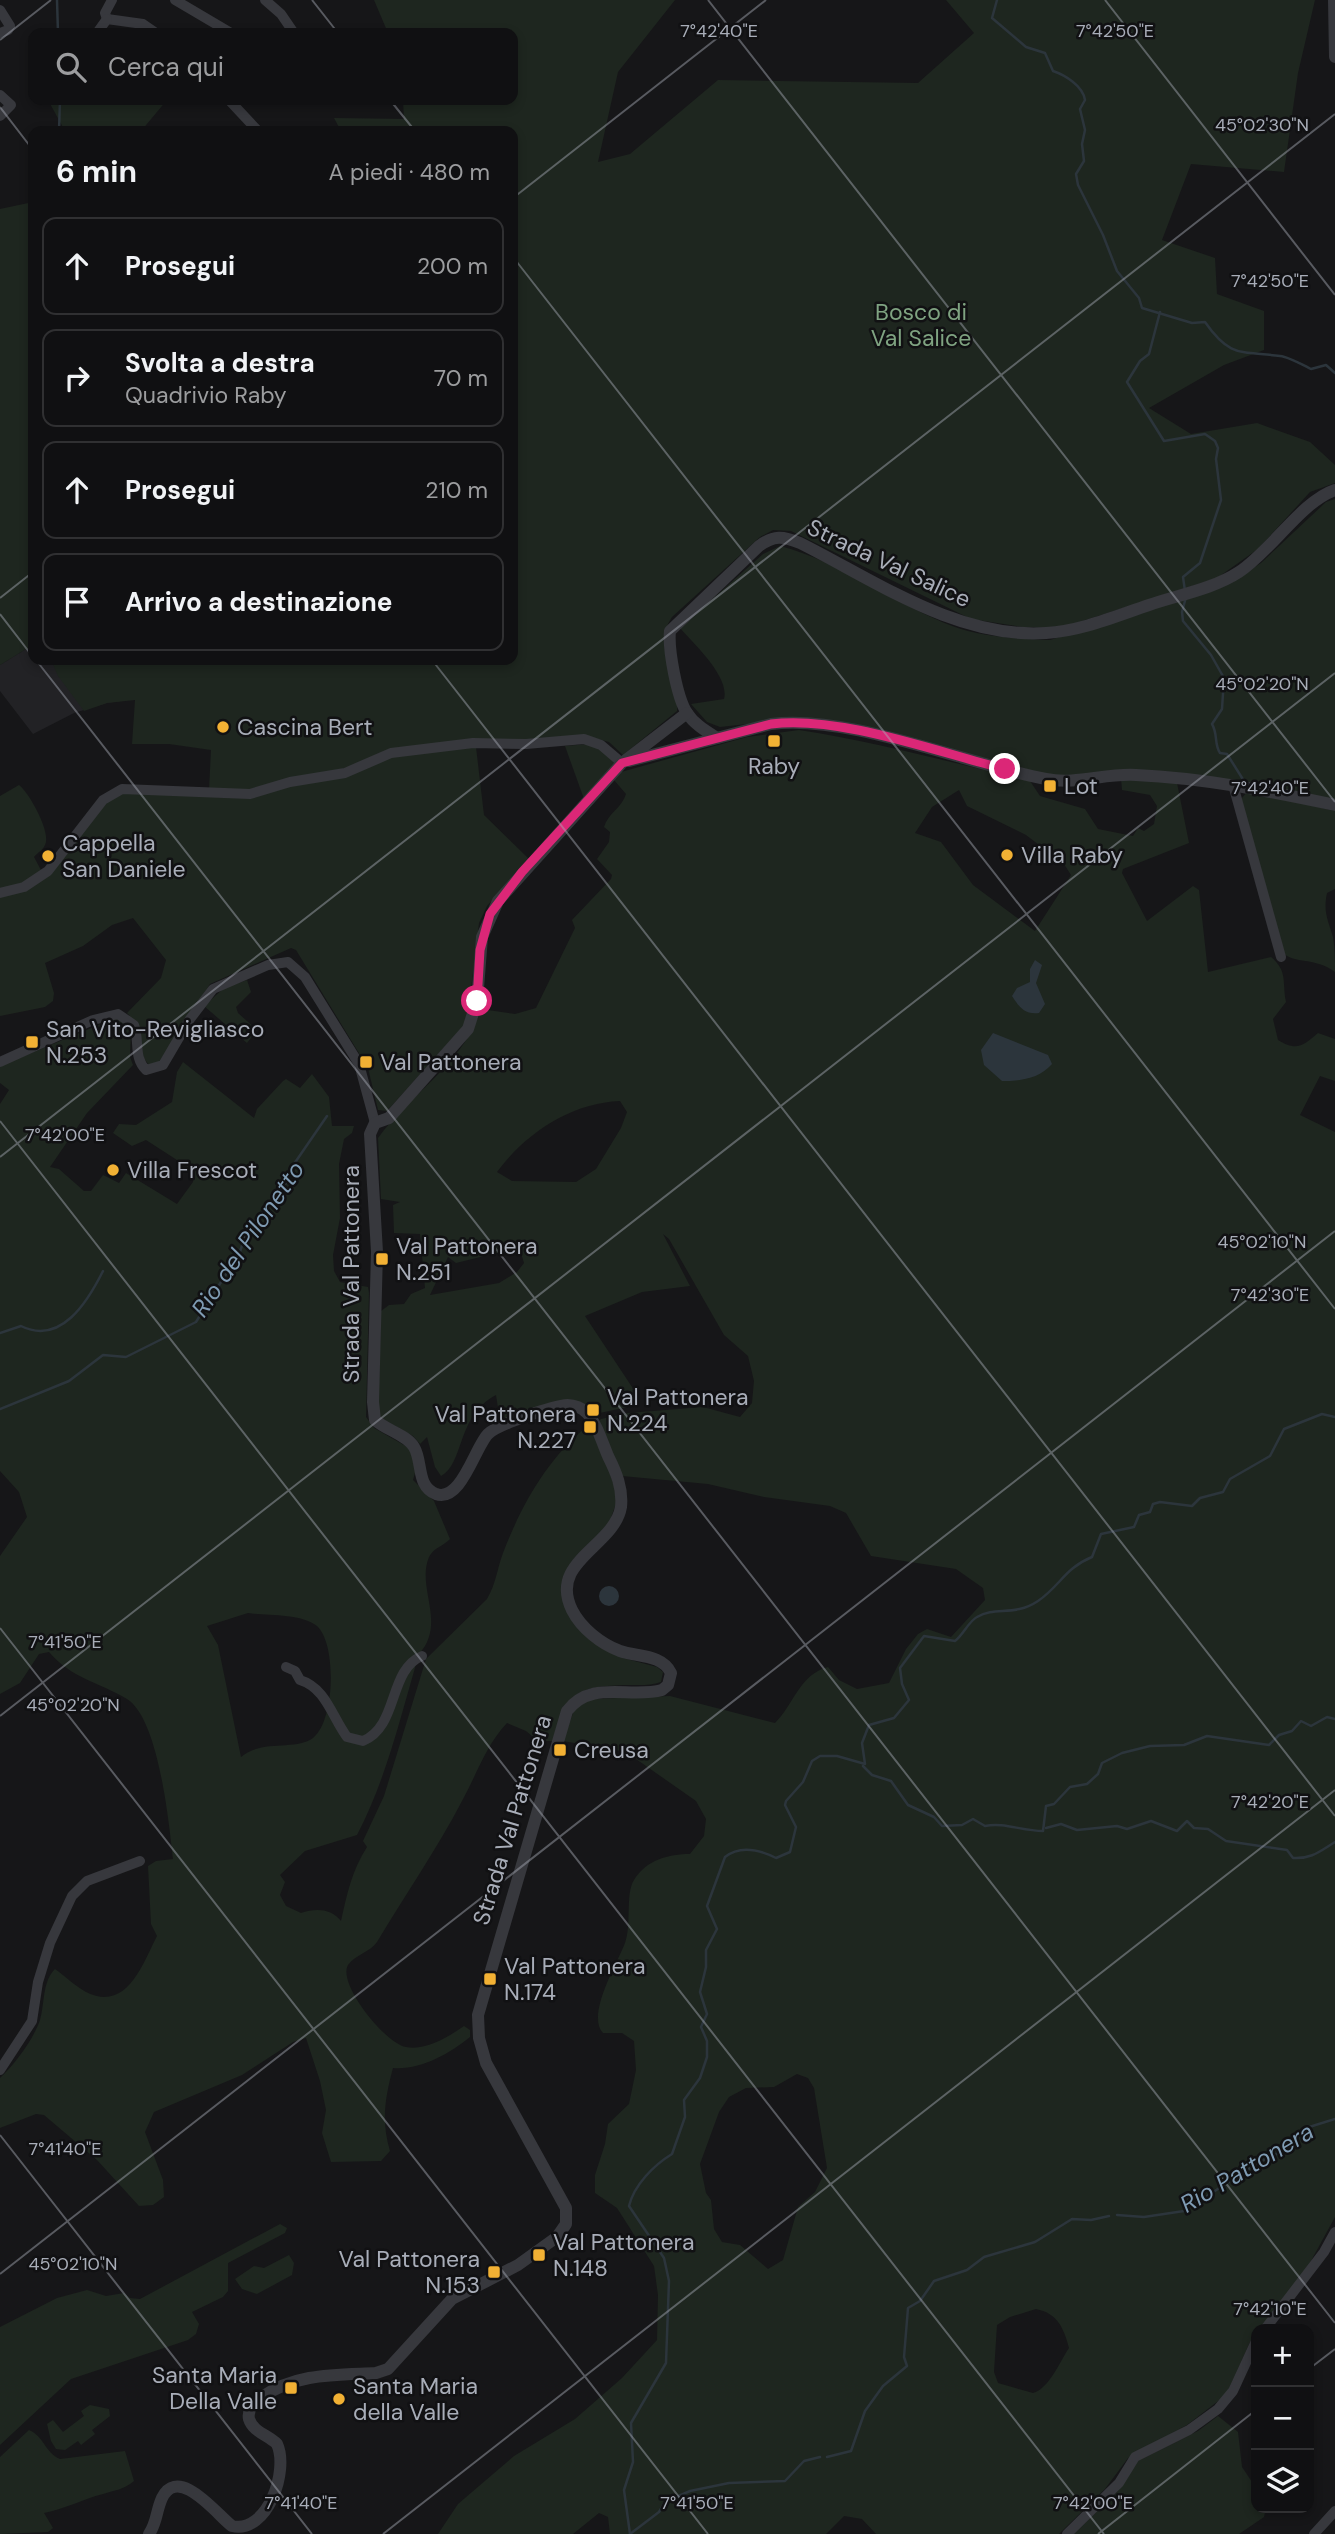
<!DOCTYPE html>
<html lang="it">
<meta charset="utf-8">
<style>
:root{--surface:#101012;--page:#19191b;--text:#f1f3f6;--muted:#9c9d9f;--line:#303032}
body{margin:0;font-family:"DM Sans",sans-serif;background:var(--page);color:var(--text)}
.controls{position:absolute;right:21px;bottom:21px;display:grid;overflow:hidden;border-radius:14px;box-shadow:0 4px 10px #0003}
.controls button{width:63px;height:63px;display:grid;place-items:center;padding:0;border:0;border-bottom:2px solid var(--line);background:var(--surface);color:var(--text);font:35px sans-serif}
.stop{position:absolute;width:21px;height:21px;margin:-16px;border:5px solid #db2777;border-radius:50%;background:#fff}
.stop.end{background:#db2777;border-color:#fff;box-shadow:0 2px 7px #0008}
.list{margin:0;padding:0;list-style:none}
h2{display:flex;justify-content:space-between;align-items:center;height:91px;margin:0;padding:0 28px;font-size:30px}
h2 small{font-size:23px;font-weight:400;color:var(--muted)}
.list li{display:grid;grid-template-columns:46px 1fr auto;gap:21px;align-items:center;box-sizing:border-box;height:98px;margin:0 14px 14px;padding:0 14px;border:2px solid var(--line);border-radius:14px}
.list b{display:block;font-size:26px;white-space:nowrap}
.list p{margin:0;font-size:23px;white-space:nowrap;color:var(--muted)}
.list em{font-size:23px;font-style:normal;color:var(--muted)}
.icon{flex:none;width:38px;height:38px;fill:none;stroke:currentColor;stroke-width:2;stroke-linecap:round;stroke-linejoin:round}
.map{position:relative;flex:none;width:1335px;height:2534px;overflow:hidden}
.search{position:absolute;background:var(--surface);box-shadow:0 4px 10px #0003;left:28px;top:28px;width:490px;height:77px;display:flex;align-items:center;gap:18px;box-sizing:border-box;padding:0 24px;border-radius:14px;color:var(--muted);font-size:26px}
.panel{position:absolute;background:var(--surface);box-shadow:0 4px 10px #0003;left:28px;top:126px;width:490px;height:539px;border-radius:14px}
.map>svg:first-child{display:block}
.built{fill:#222225}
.green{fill:#1e261f;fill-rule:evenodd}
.water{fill:#2c353c}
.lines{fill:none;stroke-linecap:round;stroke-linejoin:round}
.stream{stroke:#2c353c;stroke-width:2.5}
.minor{stroke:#37383d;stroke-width:10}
.tertiary{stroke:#37383d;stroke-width:12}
.route{stroke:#db2777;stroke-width:9}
.ticks{fill:none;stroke:#a8adb8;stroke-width:2;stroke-opacity:0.45}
.poi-dot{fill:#f2b134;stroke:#111113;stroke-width:2.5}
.labels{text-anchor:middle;stroke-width:5;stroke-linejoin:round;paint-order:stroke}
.park-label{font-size:23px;fill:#7fa381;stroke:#111113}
.street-label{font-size:23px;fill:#a8adb8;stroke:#111113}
.poi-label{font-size:23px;fill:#a8adb8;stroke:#111113;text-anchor:start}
.water-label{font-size:24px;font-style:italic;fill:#7f9bb3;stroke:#111113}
.ticks-label{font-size:18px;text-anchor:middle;fill:#a8adb8;stroke:#111113;stroke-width:5;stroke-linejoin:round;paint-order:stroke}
</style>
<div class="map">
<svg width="1335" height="2534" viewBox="0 0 1335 2534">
<rect width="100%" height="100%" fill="#161618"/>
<!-- built -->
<path class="built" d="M26 649 33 650V660H85L135 699 107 703 74 713 33 734 0 691V665Z"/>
<!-- green -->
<g class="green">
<path d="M374 0H675L618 72 598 162 630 154 718 80 918 83 974 33 946 0H1315L1298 73 1284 172 1191 164 1162 240 1215 258 1217 294 1264 311V350L1224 365 1149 408 1191 434 1257 423 1310 442 1335 465V483L1310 492 1258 549 1217 578 1073 624 1049 628 1022 627 971 619 791 531 773 530 760 537 672 617C651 648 680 679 677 711L623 755 609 742 586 736 441 744 246 793 209 790 211 750 169 744H132L135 700 107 703 84 711 58 676 51 660H513V131H341L334 118 404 119 403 100H513V33H388Z"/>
<path d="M48 100H86L88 103 105 100H167L141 131H65Z"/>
<path d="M33 202V650L26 649 0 665V209Z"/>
<path d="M1335 499V800L1271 786 1057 777 880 732 747 724 720 727 707 722 691 704 724 699C730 677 694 644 680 628L763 554 780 546C842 562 895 605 955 627 981 637 1022 639 1050 640L1226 585 1261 563 1326 502Z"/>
<path d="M799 730C877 742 953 763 1030 781L1040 796 1085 809 1098 829 1133 836 1138 828 1144 831 1154 824 1157 806 1150 795 1122 790 1121 778 1177 783 1189 843 1123 869 1122 873 1147 921 1193 886 1199 890 1208 972 1271 957C1288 971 1282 982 1286 1002L1273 1019 1278 1040C1297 1052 1304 1045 1318 1033L1335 1039V1081L1320 1076 1300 1115 1335 1132V2217L1306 2270 1260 2329H1256L1226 2395 1187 2425 1128 2458 1105 2489 1059 2534H876L862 2519 844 2516 826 2534H610L608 2517 599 2513 573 2534H438L458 2504 514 2456 575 2419 622 2378 657 2340 658 2295 654 2266 617 2208 595 2193V2175L605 2144 608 2124 629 2104 636 2070 634 2041 622 2033H603C586 2015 617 1964 625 1943 632 1924 625 1894 634 1880 646 1860 669 1854 690 1854L704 1836 706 1819 696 1801 626 1752 563 1741 574 1710 590 1699 670 1696 775 1723C794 1704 800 1674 828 1667L839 1680 857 1689 889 1683 906 1649 918 1634 927 1629 951 1637 985 1600 983 1588 956 1569 871 1556 846 1513 830 1506 764 1497 708 1484 622 1476 599 1421 601 1419 628 1413 703 1407 740 1417 752 1403 754 1381 748 1356 724 1335 669 1239 663 1234 690 1286 642 1292 585 1316 634 1390 637 1405 595 1414 586 1407 506 1419 499 1414 496 1395C456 1416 465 1463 441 1476L435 1467 427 1437 420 1444 413 1436 378 1416 381 1311 389 1305 404 1304 411 1294 425 1288 420 1234 394 1233 393 1205 400 1202 381 1199 378 1138C410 1094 464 1063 481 1009L515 1014 536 1008 575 928 572 920 611 879 612 875 597 859 609 842 610 832 604 827C608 813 622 808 626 794L614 780 621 772 747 737ZM959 790 967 806 1026 835 1064 864 1071 875 1035 931 973 885 941 842 915 833 932 807ZM620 1101 627 1112 621 1128 596 1169 576 1182 512 1181 497 1172C526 1133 571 1103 620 1101ZM513 1249 520 1250 524 1263 517 1272 499 1283 430 1295 448 1257 456 1263ZM797 2074 808 2078 814 2088 827 2168 815 2192 798 2207 783 2260 768 2269 740 2245 722 2242 714 2229 711 2200 706 2193 700 2164 719 2112 729 2097 746 2088 774 2087ZM1036 2309C1057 2313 1064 2328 1069 2348 1060 2361 1049 2389 1033 2393L998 2383 994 2372 997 2325 1010 2317Z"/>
<path d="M589 744 599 747 617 763 584 799 565 746Z"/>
<path d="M476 747 484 815 529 859 487 906 479 923 467 1022 387 1111 378 1110 368 1068 296 950 291 948 210 984 159 1062 151 1066C135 1055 144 1029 127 1013L161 978 166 960 133 918 112 925 83 946 45 963 54 993 53 1001 45 1007 0 1016V895L59 863 99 808 118 793 241 798 390 757Z"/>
<path d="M19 785C29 792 52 834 45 845 43 850 37 853 34 857L42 872 20 885 0 889V796Z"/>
<path d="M1248 791 1335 811V889L1327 893C1323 912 1328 920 1333 937 1335 948 1335 960 1335 972 1315 957 1294 964 1283 953L1241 799Z"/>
<path d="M247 980 251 992 236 1007 238 1013 257 1030 247 1043 204 1006 224 988Z"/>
<path d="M113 1019H120L131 1030 130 1057 133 1065 87 1113 50 1167 59 1169 84 1191H91L103 1175 119 1183 126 1173 177 1204 193 1182 194 1171 146 1140 132 1146 113 1133 119 1124 136 1125 172 1102 177 1072 183 1062 254 1118 257 1109 283 1081 286 1079 300 1088 312 1074 329 1097 332 1126H354L352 1133 344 1139 339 1164 340 1218 333 1255 334 1271 340 1282 368 1287 369 1293 366 1417 374 1428 411 1449 416 1469 413 1480 434 1501 450 1539C444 1546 434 1547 429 1557 416 1588 447 1623 419 1654 401 1715 386 1780 357 1835L305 1851 280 1875 285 1882 280 1895 286 1906 301 1913C315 1908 331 1908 341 1921 347 1894 352 1870 367 1847L363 1841 384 1796 426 1659 487 1599C496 1584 497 1569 503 1553 521 1506 546 1461 585 1428L588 1427 602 1449 618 1498 608 1526 583 1549 566 1605 623 1658 657 1667 663 1672 661 1682C650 1686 640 1685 628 1685 578 1686 566 1692 553 1741H538L526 1731 507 1723C486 1745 477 1774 462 1801 437 1849 405 1895 377 1942 370 1952 355 1955 348 1965 337 1984 386 2044 406 2047 426 2051 448 2037 464 2026L470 2030V2037C449 2054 421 2070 393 2068 385 2098 381 2121 390 2151L381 2161 331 2162 322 2133 326 2110 320 2081 306 2038 293 2042 242 2075 154 2112 145 2132 163 2180 164 2197 153 2205 139 2206 97 2160 44 2115 36 2114 0 2128V2078C15 2064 33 2040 40 2020 45 2003 42 1982 55 1969 65 1976 75 1986 86 1992 127 2013 143 1963 157 1936L151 1924 148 1866 156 1861 173 1859C169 1824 159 1719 127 1699 99 1682 72 1679 49 1652L39 1654 20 1683 0 1694V1556L27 1517 19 1492 0 1471V1104L9 1090 0 1083V1066ZM248 1613C267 1616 301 1613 317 1626 337 1644 335 1721 313 1738 296 1751 261 1739 241 1757L218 1645 207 1626Z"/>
<path d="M280 2224 287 2228 285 2233 228 2263V2291L223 2297 192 2312 199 2324 196 2334 188 2340 71 2379 0 2445V2327L57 2298 87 2290 106 2296 124 2293 130 2298 140 2299Z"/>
<path d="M289 2255 294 2263 292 2275 257 2294 242 2289 235 2279 254 2266 264 2268Z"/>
<path d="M90 2405 109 2409 110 2416 92 2430 95 2434 81 2445 78 2441 65 2450 56 2449 51 2441 47 2424 53 2420 63 2432 84 2416 81 2411Z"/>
<path d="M1218 2416 1238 2432 1242 2467 1256 2488V2508H1266L1264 2517 1239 2534H1074L1118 2491 1136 2462 1198 2431Z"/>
<path d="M29 2430C44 2436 45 2453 60 2459L125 2451 134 2481C123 2490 115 2490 103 2494 83 2499 65 2509 44 2513L53 2528 48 2532 0 2534V2457Z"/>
</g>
<!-- water -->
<g class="water">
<path d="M1035 960 1042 965 1036 983 1045 1004 1039 1013C1025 1015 1019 1007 1012 996L1017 988 1030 982V969Z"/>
<path d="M993 1033 1048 1055 1052 1064C1039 1079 1020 1081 1002 1081L984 1065 981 1050Z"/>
<circle cx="609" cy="1596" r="10"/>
</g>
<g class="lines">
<!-- stream -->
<g class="stream">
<path d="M57 0 58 33"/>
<path d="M997 0 992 18 1026 47 1045 53 1053 71C1065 75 1083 86 1085 100L1080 109 1085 130 1082 144 1084 161 1076 174 1078 185 1103 235 1117 271 1139 298 1142 308 1192 323 1205 322C1230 358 1241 351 1280 356 1289 357 1303 365 1311 369L1326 365 1335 373"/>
<path d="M59 131 60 100"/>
<path d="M1160 312 1149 354 1140 361 1127 382 1164 441 1205 434 1215 441 1218 448 1216 459 1221 500 1200 563 1183 577 1185 591"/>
<path d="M1186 597 1182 612 1183 621 1211 655 1224 678 1222 709 1212 724C1218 734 1214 744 1220 753L1227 754 1244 781"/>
<path d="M0 1333 21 1326C61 1346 88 1301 103 1271"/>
<path d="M0 1409 69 1381 103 1355 126 1357 196 1322 226 1274 237 1261 247 1230 284 1187 294 1164 327 1116"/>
<path d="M863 1766 872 1775 891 1781 908 1805 934 1817 942 1826 962 1825 973 1819 985 1826C1004 1822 1022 1831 1043 1831L1046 1806 1054 1804 1070 1787 1087 1784 1098 1774 1102 1763 1122 1753 1150 1746 1184 1745 1207 1736 1269 1745 1279 1735 1292 1731 1301 1721 1311 1726 1327 1717 1335 1719"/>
<path d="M1046 1828 1061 1824 1077 1830 1117 1826 1127 1829 1151 1821 1177 1831 1187 1821 1194 1828 1208 1829 1226 1841 1287 1850 1293 1858C1312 1859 1320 1851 1335 1842"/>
<path d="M1117 2215 1144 2217 1184 2211 1261 2161 1281 2152 1306 2128 1335 2119"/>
<path d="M827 2457 851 2451 865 2411 883 2386 907 2366 904 2357 908 2308 920 2301 934 2281 967 2270 984 2257 1035 2242 1072 2219 1091 2220 1109 2216"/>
<path d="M630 2534 624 2490 633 2462 631 2423 666 2363 669 2281 664 2258 629 2206C634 2185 654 2165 672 2154L685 2117 684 2100 700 2078 707 2057V2041L701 2027 707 2014 700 1992 706 1967V1950L717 1929 707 1906 725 1857C740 1845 760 1850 776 1858L790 1852 796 1827 785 1805 786 1801 803 1782 812 1761 820 1756H837L865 1764 862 1743 869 1725 894 1718 909 1700 902 1684 900 1668 924 1636 955 1641C963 1635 969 1621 977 1617 996 1606 1014 1617 1038 1601 1060 1586 1065 1568 1092 1557L1101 1534 1134 1527 1139 1515 1150 1512 1153 1504 1160 1502 1192 1506 1200 1498 1223 1492 1230 1479 1270 1456 1284 1429 1322 1414 1335 1417"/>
<path d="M630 2534 659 2512 665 2502 690 2491 729 2483 785 2481 804 2461 820 2457"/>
</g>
<!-- minor -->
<g class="minor">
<path d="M112 0 105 13 107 19 143 24 156 33"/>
<path d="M175 0 231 33"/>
<path d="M265 0 281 14 294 33"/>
<path d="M0 10 10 26 8 30 0 33"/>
<path d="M97 33 107 19"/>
<path d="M0 95 11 105 0 116"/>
<path d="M229 100 258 131"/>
<path d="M1233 785 1281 957"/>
<path d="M0 893 24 887 48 871 103 800 122 789 250 794 290 782 345 773 391 753 473 743 526 744 584 739 601 745 622 763"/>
<path d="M0 1062 93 1020 118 1014 134 1025C140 1041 133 1057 146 1070L163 1065 190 1019 213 989 268 965 288 962 305 977 359 1064 375 1123"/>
<path d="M286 1667 295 1671 300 1680C326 1688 332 1717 347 1737L363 1741C399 1726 388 1670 422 1656"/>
<path d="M0 2070 32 2021 38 1982 50 1943 72 1896 87 1881 140 1861"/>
<path d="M1265 2329 1324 2252 1335 2232"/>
<path d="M1067 2534 1119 2483 1135 2457 1189 2430 1218 2409 1233 2391 1256 2341"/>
<path d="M1314 2534 1335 2511"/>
</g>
<!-- tertiary -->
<g class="tertiary">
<path d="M1334 0 1335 57"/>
<path d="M717 738C706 731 694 724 687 713 677 698 668 649 670 631L759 546C774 535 783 536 800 543 876 581 957 639 1046 633 1081 631 1116 616 1149 605 1178 595 1213 589 1239 572 1271 551 1302 501 1335 490"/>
<path d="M629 761 771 724C850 714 965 764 1046 779 1077 785 1105 773 1136 775 1203 778 1269 791 1335 805"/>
<path d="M149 2534C157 2523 156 2511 162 2498 179 2464 218 2516 232 2526 268 2534 289 2470 277 2444 268 2435 253 2432 249 2419 247 2409 254 2402 262 2397 296 2373 336 2375 376 2373L388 2369 452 2299 518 2265 557 2237 566 2224V2208L486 2063 479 2038 478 2015 567 1711C591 1679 630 1699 662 1690L668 1685 671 1673C662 1654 637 1657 620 1651 601 1644 581 1628 572 1610 548 1561 614 1547 621 1507 623 1488 616 1472 608 1456 602 1442 597 1424 587 1413 582 1408 574 1405 568 1405 553 1406 498 1424 488 1434 475 1447 461 1503 436 1494 416 1486 423 1462 414 1447 407 1435 386 1430 375 1420L373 1402 377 1252 370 1134 375 1123 389 1118 468 1029 477 1001 482 937 498 901 622 763 687 713"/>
</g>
</g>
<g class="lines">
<!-- route -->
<path class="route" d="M477 1001 480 950 490 914 522 872 622 763 771 724C839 715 937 752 1005 769"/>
</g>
<!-- ticks -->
<path class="ticks" d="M312 0 338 33M708 0 1335 802M1105 0 1335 295M0 40 51 0M390 100 415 131M0 107 33 150M513 198 766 0M513 257 1335 1309M0 598 33 572M0 614 33 657M36 660 1335 2323M432 660 1335 1816M0 1121 1104 2534M0 1157 1335 114M0 1628 708 2534M0 1716 1335 673M0 2135 312 2534M0 2274 1335 1231M1309 2369 1335 2349M383 2534 1335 1790M1098 2534 1256 2410"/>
<!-- markers -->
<g class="poi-dot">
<circle cx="223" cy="727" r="7"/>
<rect x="767" y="734" width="14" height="14" rx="3.5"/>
<rect x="1043" y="779" width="14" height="14" rx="3.5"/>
<circle cx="1007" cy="855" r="7"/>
<circle cx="48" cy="856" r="7"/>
<rect x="25" y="1035" width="14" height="14" rx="3.5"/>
<rect x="359" y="1055" width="14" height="14" rx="3.5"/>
<circle cx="113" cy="1170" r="7"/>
<rect x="375" y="1252" width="14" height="14" rx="3.5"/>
<rect x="586" y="1403" width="14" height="14" rx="3.5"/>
<rect x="583" y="1420" width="14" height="14" rx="3.5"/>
<rect x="553" y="1743" width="14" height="14" rx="3.5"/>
<rect x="483" y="1972" width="14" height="14" rx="3.5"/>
<rect x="532" y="2248" width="14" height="14" rx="3.5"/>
<rect x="487" y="2265" width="14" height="14" rx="3.5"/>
<rect x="284" y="2381" width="14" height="14" rx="3.5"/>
<circle cx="339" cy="2399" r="7"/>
</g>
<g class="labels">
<!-- park labels -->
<g class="park-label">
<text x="921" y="320">Bosco di<tspan x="921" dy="26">Val Salice</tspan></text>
</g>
<!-- street labels -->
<g class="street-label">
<text transform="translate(889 563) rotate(25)" y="8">Strada Val Salice</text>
<text transform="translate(351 1274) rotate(-90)" y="8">Strada Val Pattonera</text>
<text transform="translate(512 1820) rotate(-73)" y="8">Strada Val Pattonera</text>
</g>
<!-- poi labels -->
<g class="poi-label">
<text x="237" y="735">Cascina Bert</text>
<text x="774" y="774" text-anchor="middle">Raby</text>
<text x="1064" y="794">Lot</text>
<text x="62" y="851">Cappella<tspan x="62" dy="26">San Daniele</tspan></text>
<text x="1021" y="863">Villa Raby</text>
<text x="46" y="1037">San Vito-Revigliasco<tspan x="46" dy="26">N.253</tspan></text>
<text x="380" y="1070">Val Pattonera</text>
<text x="127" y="1178">Villa Frescot</text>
<text x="396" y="1254">Val Pattonera<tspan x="396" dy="26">N.251</tspan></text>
<text x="607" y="1405">Val Pattonera<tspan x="607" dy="26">N.224</tspan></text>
<text x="576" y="1422" text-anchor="end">Val Pattonera<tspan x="576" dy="26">N.227</tspan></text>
<text x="574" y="1758">Creusa</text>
<text x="504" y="1974">Val Pattonera<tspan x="504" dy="26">N.174</tspan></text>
<text x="553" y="2250">Val Pattonera<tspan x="553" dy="26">N.148</tspan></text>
<text x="480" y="2267" text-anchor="end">Val Pattonera<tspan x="480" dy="26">N.153</tspan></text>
<text x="277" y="2383" text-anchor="end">Santa Maria<tspan x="277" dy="26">Della Valle</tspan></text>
<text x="353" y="2394">Santa Maria<tspan x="353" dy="26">della Valle</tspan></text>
</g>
<!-- water labels -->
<g class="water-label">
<text transform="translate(248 1239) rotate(-56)" y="8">Rio del Pilonetto</text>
<text transform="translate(1247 2168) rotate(-31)" y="8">Rio Pattonera</text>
</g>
</g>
<g class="ticks-label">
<text x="1115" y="37">7°42'50"E</text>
<text x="719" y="37">7°42'40"E</text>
<text x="1262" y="131">45°02'30"N</text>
<text x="1270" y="287">7°42'50"E</text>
<text x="1262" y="690">45°02'20"N</text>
<text x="1270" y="794">7°42'40"E</text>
<text x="65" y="1141">7°42'00"E</text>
<text x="1262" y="1248">45°02'10"N</text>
<text x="1270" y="1301">7°42'30"E</text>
<text x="65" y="1648">7°41'50"E</text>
<text x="73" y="1711">45°02'20"N</text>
<text x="1270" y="1808">7°42'20"E</text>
<text x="65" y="2155">7°41'40"E</text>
<text x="73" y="2270">45°02'10"N</text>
<text x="1270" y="2315">7°42'10"E</text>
<text x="301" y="2509">7°41'40"E</text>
<text x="697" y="2509">7°41'50"E</text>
<text x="1093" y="2509">7°42'00"E</text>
</g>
</svg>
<div class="controls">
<button>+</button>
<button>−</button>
<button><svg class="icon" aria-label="layers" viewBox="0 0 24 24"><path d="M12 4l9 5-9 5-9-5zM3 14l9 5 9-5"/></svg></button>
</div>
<div class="stop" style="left:477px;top:1001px"></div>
<div class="stop end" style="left:1005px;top:769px"></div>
<div class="search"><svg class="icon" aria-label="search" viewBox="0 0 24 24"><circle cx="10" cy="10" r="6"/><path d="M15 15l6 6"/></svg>Cerca qui</div>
<section class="panel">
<h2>6 min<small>A piedi · 480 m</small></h2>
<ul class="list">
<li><svg class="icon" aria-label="ahead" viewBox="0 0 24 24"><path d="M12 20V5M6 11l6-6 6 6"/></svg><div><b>Prosegui</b></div><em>200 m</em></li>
<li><svg class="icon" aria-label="right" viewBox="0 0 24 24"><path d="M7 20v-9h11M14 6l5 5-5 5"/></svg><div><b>Svolta a destra</b><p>Quadrivio Raby</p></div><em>70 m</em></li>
<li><svg class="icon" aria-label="ahead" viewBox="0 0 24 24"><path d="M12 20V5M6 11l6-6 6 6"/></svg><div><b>Prosegui</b></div><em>210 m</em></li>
<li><svg class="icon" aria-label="arrive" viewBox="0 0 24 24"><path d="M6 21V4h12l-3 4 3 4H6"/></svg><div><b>Arrivo a destinazione</b></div></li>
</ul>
</section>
</div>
